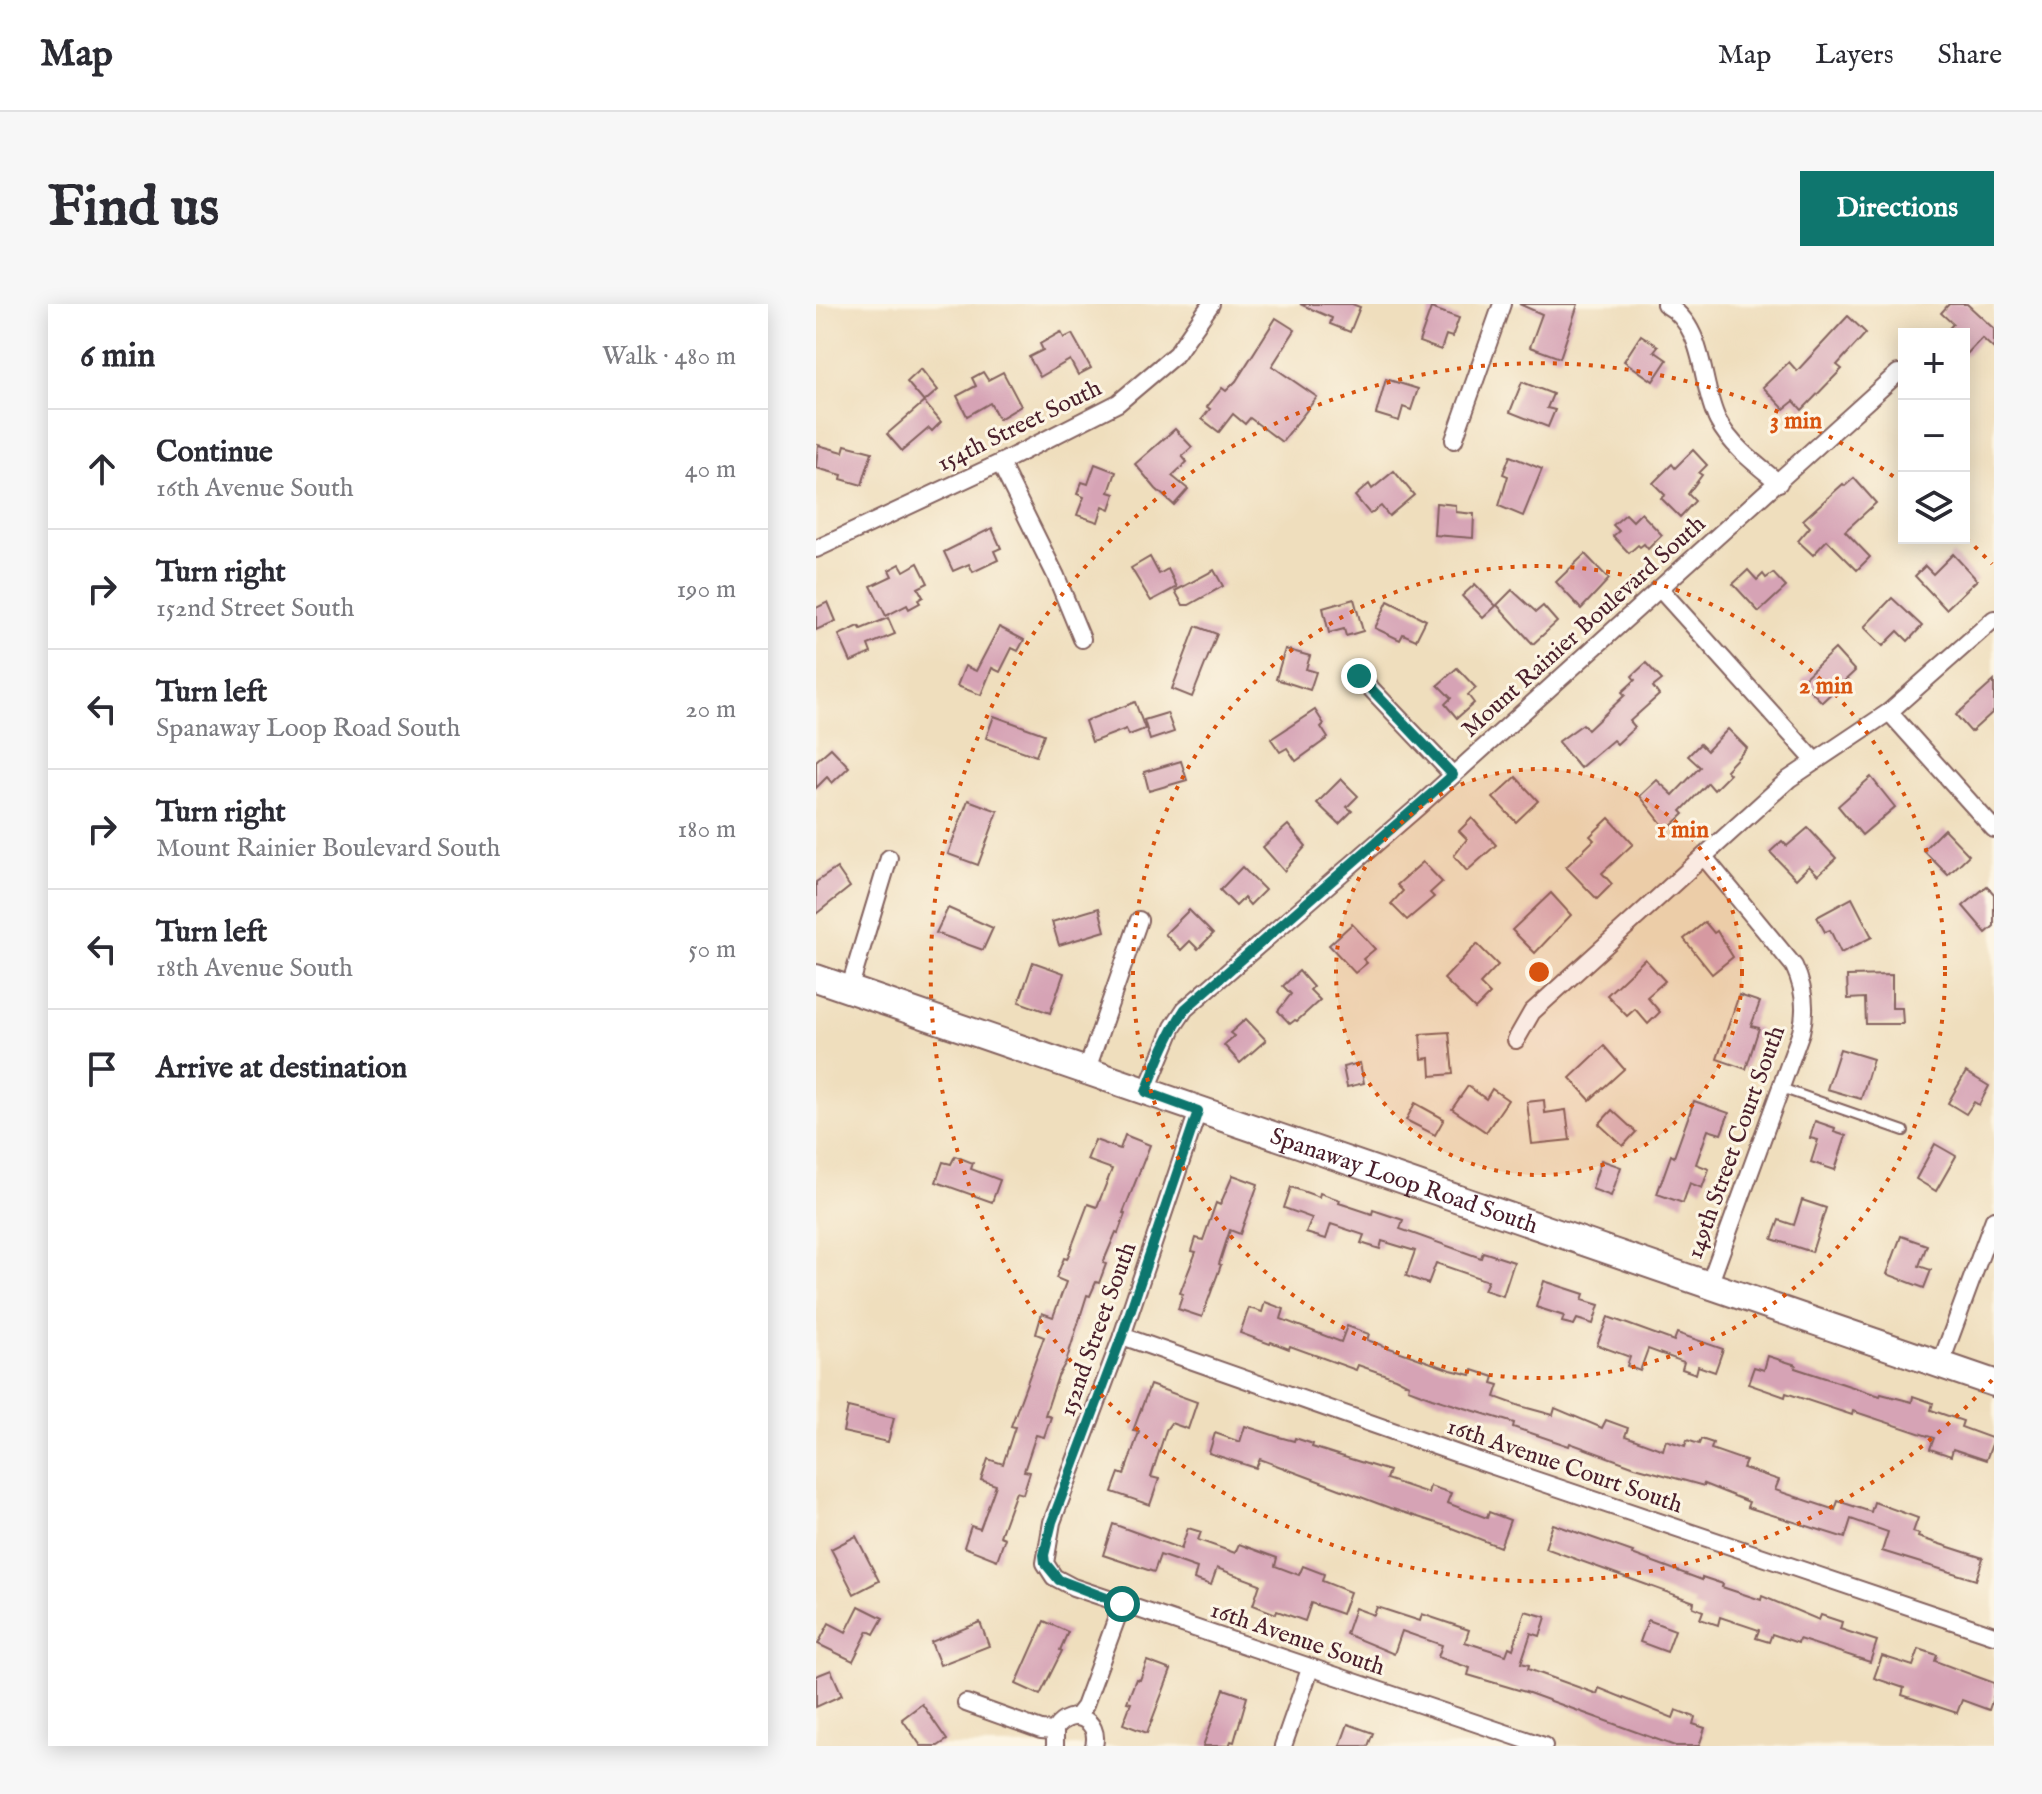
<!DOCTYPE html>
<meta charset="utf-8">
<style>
:root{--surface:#fff;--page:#f7f7f7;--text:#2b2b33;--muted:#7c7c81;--line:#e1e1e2;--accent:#0f766e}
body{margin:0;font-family:"IM FELL English",serif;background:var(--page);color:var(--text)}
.controls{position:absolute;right:24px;top:24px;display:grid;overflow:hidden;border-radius:0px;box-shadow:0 4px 20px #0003}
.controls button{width:72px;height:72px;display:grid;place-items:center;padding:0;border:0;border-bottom:2px solid var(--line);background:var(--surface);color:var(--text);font:40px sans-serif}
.stop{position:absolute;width:24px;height:24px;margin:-18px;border:6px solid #0f766e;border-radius:50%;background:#fff}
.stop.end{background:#0f766e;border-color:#fff;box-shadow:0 2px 8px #0008}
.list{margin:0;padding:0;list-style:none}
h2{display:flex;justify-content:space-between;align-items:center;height:104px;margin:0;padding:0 32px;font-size:34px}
h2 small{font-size:26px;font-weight:400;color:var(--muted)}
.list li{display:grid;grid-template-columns:52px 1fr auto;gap:24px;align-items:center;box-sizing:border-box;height:120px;padding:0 32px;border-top:2px solid var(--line)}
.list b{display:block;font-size:30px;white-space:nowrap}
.list p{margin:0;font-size:26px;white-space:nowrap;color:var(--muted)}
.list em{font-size:26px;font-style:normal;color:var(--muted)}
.icon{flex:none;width:44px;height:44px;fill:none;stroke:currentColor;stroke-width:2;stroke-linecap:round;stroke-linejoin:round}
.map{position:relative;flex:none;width:1178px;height:1442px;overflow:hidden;border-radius:0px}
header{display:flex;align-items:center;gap:48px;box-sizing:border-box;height:112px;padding:0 40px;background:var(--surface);border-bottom:2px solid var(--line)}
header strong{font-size:38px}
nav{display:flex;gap:44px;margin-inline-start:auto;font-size:28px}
.intro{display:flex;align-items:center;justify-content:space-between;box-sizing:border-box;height:192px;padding:0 48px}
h1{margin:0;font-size:56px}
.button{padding:20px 36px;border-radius:0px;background:var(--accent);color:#fff;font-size:28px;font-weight:700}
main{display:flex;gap:48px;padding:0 48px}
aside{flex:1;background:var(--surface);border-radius:0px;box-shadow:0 4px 20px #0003}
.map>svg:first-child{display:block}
.building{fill:#d6a3b5}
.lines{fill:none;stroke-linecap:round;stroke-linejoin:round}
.service-casing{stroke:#84625e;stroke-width:12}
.minor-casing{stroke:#84625e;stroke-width:20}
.primary-casing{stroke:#84625e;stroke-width:30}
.service{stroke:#fff;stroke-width:8}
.minor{stroke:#fff;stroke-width:16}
.primary{stroke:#fff;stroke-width:26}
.route{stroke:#0f766e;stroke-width:10}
.ring{fill:none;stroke:#d8530f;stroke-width:4;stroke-dasharray:4 8}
.labels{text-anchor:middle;stroke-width:6;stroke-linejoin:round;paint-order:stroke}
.street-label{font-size:24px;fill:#4a1f2b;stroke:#fcf5e5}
.centre{fill:#d8530f;stroke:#fcf5e5;stroke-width:4}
.ring-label{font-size:24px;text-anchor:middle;font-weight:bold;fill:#d8530f;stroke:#fcf5e5;stroke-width:6;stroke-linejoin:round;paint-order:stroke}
</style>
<header>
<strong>Map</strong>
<nav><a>Map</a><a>Layers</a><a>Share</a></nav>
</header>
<div class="intro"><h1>Find us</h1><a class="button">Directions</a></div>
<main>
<aside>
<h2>6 min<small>Walk · 480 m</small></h2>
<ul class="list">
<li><svg class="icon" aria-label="ahead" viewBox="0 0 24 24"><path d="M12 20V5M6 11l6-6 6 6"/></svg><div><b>Continue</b><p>16th Avenue South</p></div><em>40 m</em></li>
<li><svg class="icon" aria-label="right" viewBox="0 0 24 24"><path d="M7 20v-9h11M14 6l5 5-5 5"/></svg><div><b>Turn right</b><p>152nd Street South</p></div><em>190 m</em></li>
<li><svg class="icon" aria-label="left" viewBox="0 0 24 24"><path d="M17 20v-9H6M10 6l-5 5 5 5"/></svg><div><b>Turn left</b><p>Spanaway Loop Road South</p></div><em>20 m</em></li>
<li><svg class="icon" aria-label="right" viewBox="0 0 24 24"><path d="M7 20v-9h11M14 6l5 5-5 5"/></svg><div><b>Turn right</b><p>Mount Rainier Boulevard South</p></div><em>180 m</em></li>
<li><svg class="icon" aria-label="left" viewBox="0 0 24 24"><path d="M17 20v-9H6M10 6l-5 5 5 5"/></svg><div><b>Turn left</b><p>18th Avenue South</p></div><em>50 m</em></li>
<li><svg class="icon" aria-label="arrive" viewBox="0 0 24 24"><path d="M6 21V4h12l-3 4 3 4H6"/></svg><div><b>Arrive at destination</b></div></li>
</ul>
</aside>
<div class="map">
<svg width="1178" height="1442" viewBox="0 0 1178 1442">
<rect width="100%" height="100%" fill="#fcf5e5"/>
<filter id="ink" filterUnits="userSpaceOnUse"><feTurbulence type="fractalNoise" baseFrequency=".0125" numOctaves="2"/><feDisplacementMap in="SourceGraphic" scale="16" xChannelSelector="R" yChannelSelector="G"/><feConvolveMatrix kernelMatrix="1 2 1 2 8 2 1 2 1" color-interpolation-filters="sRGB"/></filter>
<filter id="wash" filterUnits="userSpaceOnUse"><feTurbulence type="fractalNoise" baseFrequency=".006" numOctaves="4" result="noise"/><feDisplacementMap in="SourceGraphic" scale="32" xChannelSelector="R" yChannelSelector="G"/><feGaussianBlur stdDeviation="1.8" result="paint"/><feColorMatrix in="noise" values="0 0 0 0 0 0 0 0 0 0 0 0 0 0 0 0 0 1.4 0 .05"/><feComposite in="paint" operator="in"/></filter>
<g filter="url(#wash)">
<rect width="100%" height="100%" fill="#efdebd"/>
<g id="blocks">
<!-- building -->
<g class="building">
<path d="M484 0H536L544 3 534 28 514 20 516 14Z"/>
<path d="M703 0H762L744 54 714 43 726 10Z"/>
<path d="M1133 0H1151L1178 25V45L1166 34 1148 53V30H1128L1137 20 1125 9Z"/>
<path d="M615 4 643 14 636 33 630 31 625 46 603 38Z"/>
<path d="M1032 12 1050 29 1021 61 1026 65 986 106 978 97 968 105 947 83 973 58 981 67Z"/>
<path d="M460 14 479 26 456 62 501 93 466 138 434 114 429 120 417 110 403 128 386 115 394 105 391 103 406 84 410 87 420 77Z"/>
<path d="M245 28 248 34 256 30 275 64 262 71 254 56 224 73 213 53 227 46 224 40Z"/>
<path d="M825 31 842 42 838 47 851 56 837 77 808 57Z"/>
<path d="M105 65 122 86 108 98 91 78Z"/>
<path d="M167 68 172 76 187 68 205 102 183 115 174 99 151 112 141 92 160 82 156 74Z"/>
<path d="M570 75 602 85 595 106 587 103 583 117 560 110Z"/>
<path d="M706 78 737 90 731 104 739 106 732 123 694 108Z"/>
<path d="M108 98 125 118 116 127 113 124 86 147 71 130Z"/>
<path d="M359 125 376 143 366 152 371 158 356 172 372 185 358 201 340 185 319 160Z"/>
<path d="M2 141 27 148 29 141 56 148 46 181 25 175 26 171 0 164Z"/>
<path d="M877 146 891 161 883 169 886 171 872 190 879 197 864 213 845 194 849 191 837 179 856 160 859 164Z"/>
<path d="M694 152 726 165 707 212 683 202 692 172 687 170Z"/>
<path d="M279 160 300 168 293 188 299 190 294 205 287 202 282 218 261 211 268 193 261 190 266 178 272 180Z"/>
<path d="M578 167 598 191 573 212 565 202 554 210 539 192 553 180 556 185Z"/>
<path d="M1038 174 1060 199 1029 227 1054 253 1041 266 1011 236 997 251 982 237 994 223 987 216 1027 180 1029 182Z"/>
<path d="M620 199 640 201V208L658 210 657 234 618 231Z"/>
<path d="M825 209 846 231 832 245 828 240 824 243 822 241 813 249 797 232 803 227 797 221 810 210 817 217Z"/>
<path d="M176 224 185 244 178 247 182 256 157 268 153 260 137 267 128 248Z"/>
<path d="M769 250 793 275 765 305 740 278Z"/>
<path d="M1137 250 1161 276 1130 305 1099 272 1109 262 1117 270Z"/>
<path d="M334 253 343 270 352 265 361 283 335 297 315 264Z"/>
<path d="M102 259 112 279 102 284 107 293 102 296 104 299 93 305 91 301 70 312 55 282 76 272 73 266 84 260 88 267Z"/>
<path d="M398 266 407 282 373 301H367L359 287Z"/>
<path d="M932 266 941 276 947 270 950 274 957 269 970 283 943 308 917 280Z"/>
<path d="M659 280 680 302 667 314 646 292Z"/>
<path d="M696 286 720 308 727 302 741 318 717 340 681 301Z"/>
<path d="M1076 294 1106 322 1092 337 1082 327 1067 342 1048 323Z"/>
<path d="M538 295 547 327 530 332 528 325 513 329 507 304Z"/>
<path d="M572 297 610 316 600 336 587 330 584 336 559 324Z"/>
<path d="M12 298 20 317 0 326V304Z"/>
<path d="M72 314 79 330 52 341 55 349 35 358 23 331 43 322 45 325Z"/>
<path d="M380 322 401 330 376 393 356 385Z"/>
<path d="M183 323 208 336 202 347 196 344 184 368 176 364 165 391 141 382 149 362 160 367Z"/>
<path d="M469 345 494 352 490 365 500 368 494 386 460 375Z"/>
<path d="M1019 345 1039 367 1006 398 985 377Z"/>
<path d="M830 359 846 376 837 383 843 391 814 417 819 423 801 440 797 436 764 464 742 438 767 420 772 426 809 391 806 388 819 376 816 372Z"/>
<path d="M641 364 660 384 652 391 658 399 641 414 629 400 635 394 622 381Z"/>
<path d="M1178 377V407L1155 428 1140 411Z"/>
<path d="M319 398 329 425 313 431 310 425 276 438 269 417Z"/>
<path d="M499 406 508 420 505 423 512 434 480 457 471 444 464 448 455 435Z"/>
<path d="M351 409 358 428 334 436 328 416Z"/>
<path d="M178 412 228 430 220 452 170 434Z"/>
<path d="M912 425 931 444 910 466 914 470 898 486 892 479 865 507 868 510 851 526 824 492 841 476 857 491 884 463 872 452 884 440 891 447Z"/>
<path d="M15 444 33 463 16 479 11 473 0 484V457Z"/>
<path d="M365 457 371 476 333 487 328 468Z"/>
<path d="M700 473 722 497 700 518 677 494Z"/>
<path d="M1055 473 1079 503 1046 531 1022 502Z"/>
<path d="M525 475 542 492 531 503 536 507 523 520 501 499Z"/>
<path d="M152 496 182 507 162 561 132 550Z"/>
<path d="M656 514 680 541 651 567 638 552 651 535 643 527Z"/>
<path d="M793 514 817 540 786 569 796 580 781 595 750 563 778 536 774 532Z"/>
<path d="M472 521 490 542 468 567 447 543Z"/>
<path d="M992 524 1020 554 1002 571 993 562 980 575 954 548 966 537 971 542Z"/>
<path d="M1128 525 1153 551 1132 571 1107 546Z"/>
<path d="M607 558 626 578 614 589 618 593 591 616 575 600 587 587 581 581Z"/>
<path d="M426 563 449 586 434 601 428 594 420 602 404 586Z"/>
<path d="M21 564 34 583 0 610V578Z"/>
<path d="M1171 582 1178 590V622L1170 629 1147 602Z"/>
<path d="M735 589 755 611 719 649 696 626Z"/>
<path d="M1036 594 1056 633 1025 649 1014 626 1009 628 1001 613Z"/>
<path d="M132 604 177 624 167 646 120 629Z"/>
<path d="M283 604 289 627 243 641 236 618Z"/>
<path d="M373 606 397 630 382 645 374 637 365 646 349 630Z"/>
<path d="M889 618 898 629 901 627 917 653 896 670 868 635Z"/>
<path d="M536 620 559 645 547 655 551 659 539 669 513 641Z"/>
<path d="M661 640 682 661 664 680 674 690 659 705 628 675Z"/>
<path d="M829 655 849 677 831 693 844 708 832 720 819 705 811 712 791 691Z"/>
<path d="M217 658 248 669 234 709 203 698Z"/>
<path d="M483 667 497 683 494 686 504 696 481 717 479 716 474 720 462 707 475 690 467 682Z"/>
<path d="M1076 671V704H1086L1087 720H1050L1049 694 1032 695 1031 672Z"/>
<path d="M923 691 944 698 935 722 943 724 930 765 901 755Z"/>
<path d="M430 715 450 736 424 759 408 741 418 732 414 729Z"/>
<path d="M633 728 637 770 615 772 614 754 606 755 604 730Z"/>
<path d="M788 742 808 765 774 796 754 774Z"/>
<path d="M1024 745 1057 755 1045 795 1011 785Z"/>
<path d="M544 759 548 779 531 783 527 763Z"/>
<path d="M1150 768 1173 782 1163 801 1158 798 1150 810 1132 799Z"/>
<path d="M652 782 670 795 676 785 692 796 670 828 636 805Z"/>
<path d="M728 796 729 809 750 806 754 836 716 840 711 798Z"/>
<path d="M878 797 913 809 905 830 892 826 880 860 893 865 886 884 874 879 867 899 841 890 855 851 858 853Z"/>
<path d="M599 799 628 815 619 831 590 816Z"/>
<path d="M796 806 820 828 807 842 783 820Z"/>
<path d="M999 817 1019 824 1018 828 1030 832 1019 866 995 858 1002 836 994 834Z"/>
<path d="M309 831 334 841 307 909 309 910 302 929 300 928 287 959 290 960 283 979 280 978 274 992 271 991 250 1058 242 1072 229 1111 235 1113 228 1133 220 1131 208 1167 214 1168 207 1190 200 1188 184 1232 189 1234 181 1256 148 1243 155 1222 164 1225 180 1181 165 1176 172 1155 187 1160 199 1123 195 1122 228 1033 220 1030 226 1009 237 1013 250 978 240 974 248 954 251 955 272 900 281 903 296 865 271 856 279 836 304 845Z"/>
<path d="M1119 840 1140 852 1120 887 1100 875Z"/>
<path d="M139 852 157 859 155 865 184 876 176 898 120 878 127 858 135 860Z"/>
<path d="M785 856 805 863 795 892 776 885Z"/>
<path d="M417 871 442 880 424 930 414 926 403 960 405 961 386 1013 362 1005 367 990 364 989 380 948 376 947 380 934 387 936 400 899 404 901Z"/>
<path d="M475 883 503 893 504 889 524 896 523 899 556 910 557 906 587 916 584 925 665 954 667 948 698 958 687 992 668 986 672 977 620 959 612 980 590 972 599 947 566 937 564 945 545 939 548 931 515 920 510 935 490 929 496 914 468 904Z"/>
<path d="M986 896 1010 904 996 948 956 935 963 916 978 921Z"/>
<path d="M1085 932 1111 941 1103 962 1115 966 1108 984 1071 970Z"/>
<path d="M728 977 768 990 766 996 783 1001 777 1020 761 1015 758 1021 746 1018 748 1012 720 1003Z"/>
<path d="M449 998 468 1005 465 1015 525 1038 531 1022 553 1030 551 1036 635 1066 655 1071 657 1066 678 1073 676 1079 683 1081 679 1093 704 1102 737 1111 739 1104 786 1124 790 1116 812 1124 809 1132 847 1146 850 1136 869 1142 871 1136 883 1140 885 1135 897 1139 895 1145 930 1157 927 1164 963 1176 959 1186 1019 1206 1022 1197 1055 1208 1058 1198 1102 1214 1097 1228 1103 1230 1102 1233 1167 1254 1160 1276 1066 1247 1072 1228 1035 1215 1029 1234 931 1203 933 1198 888 1180V1182L819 1163 754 1139 753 1142 697 1123 698 1119 616 1094 592 1085 593 1081 579 1074 542 1061 540 1066 474 1042 473 1045 455 1038 454 1040 424 1029 433 1004 446 1008Z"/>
<path d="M792 1013 858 1037 861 1029 907 1045 899 1068 882 1062 880 1070 866 1065 868 1058 832 1045 824 1067 811 1062 814 1053 781 1041Z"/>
<path d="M952 1052 980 1061 979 1064 1064 1092 1065 1090 1096 1098 1097 1092 1117 1099 1115 1106 1147 1117 1145 1123 1178 1135 1170 1156 1137 1145 1135 1152 1114 1145 1118 1134 1037 1107 1036 1111 970 1089 969 1093 932 1080 938 1063 948 1066Z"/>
<path d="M334 1081 381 1098 372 1125 355 1119 350 1126 335 1173 343 1175 334 1201 296 1188 303 1169 308 1171 323 1128 317 1127Z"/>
<path d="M32 1103 78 1114 72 1138 27 1128Z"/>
<path d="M429 1122 463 1133 478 1137 479 1134 497 1140 496 1143 573 1167 570 1175 612 1189 614 1182 635 1189 631 1199 671 1214 673 1208 694 1216 684 1243 633 1223 574 1204 444 1155 440 1164 393 1149 399 1129 424 1138Z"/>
<path d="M297 1220 365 1245 372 1224 385 1228 382 1236 419 1249 423 1240 461 1254 459 1262 483 1271 487 1262 508 1270 506 1277 534 1288 526 1310 495 1299 489 1317 461 1307 460 1310 437 1301 444 1280 401 1264 395 1281 378 1275 381 1264 344 1251 338 1268 287 1251Z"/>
<path d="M737 1220 817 1248 816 1250 886 1276V1273L907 1280 906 1283 945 1296 946 1292 1003 1316 1005 1311 1026 1318 1024 1325 1061 1337 1054 1358 983 1335 982 1339 956 1330 953 1338 940 1334 943 1326 904 1313 902 1321 884 1315 887 1307 877 1303 878 1298 729 1244Z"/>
<path d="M40 1232 63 1277 38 1290 15 1245Z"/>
<path d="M43 1302 67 1314 58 1330 52 1327 37 1357 2 1340 13 1319 30 1328Z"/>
<path d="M561 1303 604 1317 606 1310 653 1326 649 1338 690 1351 693 1343 697 1345 709 1307 730 1313 724 1332 715 1329 705 1359 713 1361 712 1365 781 1390 783 1384 857 1414 860 1406 879 1413 877 1420 889 1424 883 1442H859L713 1389 652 1371 654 1364 622 1353 626 1341 586 1327 578 1350 530 1330 539 1304 558 1311Z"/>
<path d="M832 1316 859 1326 851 1348 824 1338Z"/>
<path d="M228 1317 252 1328 244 1346 246 1347 224 1391 200 1380Z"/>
<path d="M164 1318 173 1342 124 1361 115 1338Z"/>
<path d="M1103 1345 1121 1351 1119 1357 1178 1379V1391L1173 1406 1146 1396 1141 1409 1086 1391 1088 1384 1058 1374 1066 1352 1097 1362Z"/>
<path d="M331 1357 355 1366 331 1429 307 1420 315 1399 311 1398 320 1375 324 1376Z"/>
<path d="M15 1366 26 1391 0 1403V1372Z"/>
<path d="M408 1385 431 1393 418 1438 415 1437 413 1442H387Z"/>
<path d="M106 1400 131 1436 122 1442H105L86 1415Z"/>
<path d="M532 1420 557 1429 552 1442H524Z"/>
</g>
</g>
</g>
<g filter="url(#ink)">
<use href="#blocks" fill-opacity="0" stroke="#84625e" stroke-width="2"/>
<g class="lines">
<!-- service casing -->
<g class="service-casing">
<path id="service" d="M965 784 1088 827"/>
</g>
<!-- minor casing -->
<g class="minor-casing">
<g id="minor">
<path d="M849 0C891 23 883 79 902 117 915 142 941 161 963 179"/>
<path d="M638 136 686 0"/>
<path d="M184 159 240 272 266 335"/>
<path d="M0 245 184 159 302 99 360 50 395 0"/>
<path d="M844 285 999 457"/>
<path d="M543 372 637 471"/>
<path d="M1073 408 1178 525"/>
<path d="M888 553 978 662C988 683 991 705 985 728L893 981"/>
<path d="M33 686 73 554"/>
<path d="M700 736 716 708 973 475 1073 408 1178 315"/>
<path d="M270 768 323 616"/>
<path d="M330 788 357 723 369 705 602 503 1082 69"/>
<path d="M382 807 306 1032 236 1218 229 1259 238 1273 257 1283 728 1442"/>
<path d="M306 1032 642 1150 1178 1331"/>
<path d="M1124 1061 1178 915"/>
<path d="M150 1399 225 1426 238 1427"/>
<path d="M261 1412 268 1403 306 1300"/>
<path d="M239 1442V1425C255 1402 285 1415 278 1442"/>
<path d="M467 1442 494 1365"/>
</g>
</g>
<!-- primary casing -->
<g class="primary-casing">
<g id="primary">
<path id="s1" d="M0 674 1178 1079"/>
</g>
</g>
<!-- service -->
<use href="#service" class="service"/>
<!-- minor -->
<use href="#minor" class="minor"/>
<!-- primary -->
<use href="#primary" class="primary"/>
</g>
</g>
<g class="lines" filter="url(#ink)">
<!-- route -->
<path class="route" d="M306 1300 243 1276 229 1259 228 1251 236 1218 306 1032 382 807 330 788C341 759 352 731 369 705L637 471 543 372"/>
</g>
<!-- distance rings -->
<circle cx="723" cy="668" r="203" fill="#d8530f" fill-opacity=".12"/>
<g class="ring">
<circle cx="723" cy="668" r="203"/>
<circle cx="723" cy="668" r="406"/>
<path d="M1176 1076A609 609 0 1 1 1085 178M1150 234A609 609 0 0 1 1176 260"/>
</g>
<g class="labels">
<!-- street labels -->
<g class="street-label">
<text transform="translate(203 121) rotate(-26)" y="8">154th Street South</text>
<text transform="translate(767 322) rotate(-42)" y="8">Mount Rainier Boulevard South</text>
<text transform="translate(919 838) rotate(-70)" y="8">149th Street Court South</text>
<text dy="8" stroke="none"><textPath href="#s1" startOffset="622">Spanaway Loop Road South</textPath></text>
<text transform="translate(281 1025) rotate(-70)" y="8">152nd Street South</text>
<text transform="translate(749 1161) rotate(19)" y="8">16th Avenue Court South</text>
<text transform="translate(482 1334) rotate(19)" y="8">16th Avenue South</text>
</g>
</g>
<circle cx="723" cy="668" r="12" class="centre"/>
<g class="ring-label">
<text x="980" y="124">3 min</text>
<text x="1010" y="389">2 min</text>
<text x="867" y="533">1 min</text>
</g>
</svg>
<div class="controls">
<button>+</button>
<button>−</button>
<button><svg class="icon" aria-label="layers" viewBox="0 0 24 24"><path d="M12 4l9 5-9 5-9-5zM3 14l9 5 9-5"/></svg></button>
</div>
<div class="stop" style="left:306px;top:1300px"></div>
<div class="stop end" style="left:543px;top:372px"></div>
</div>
</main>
